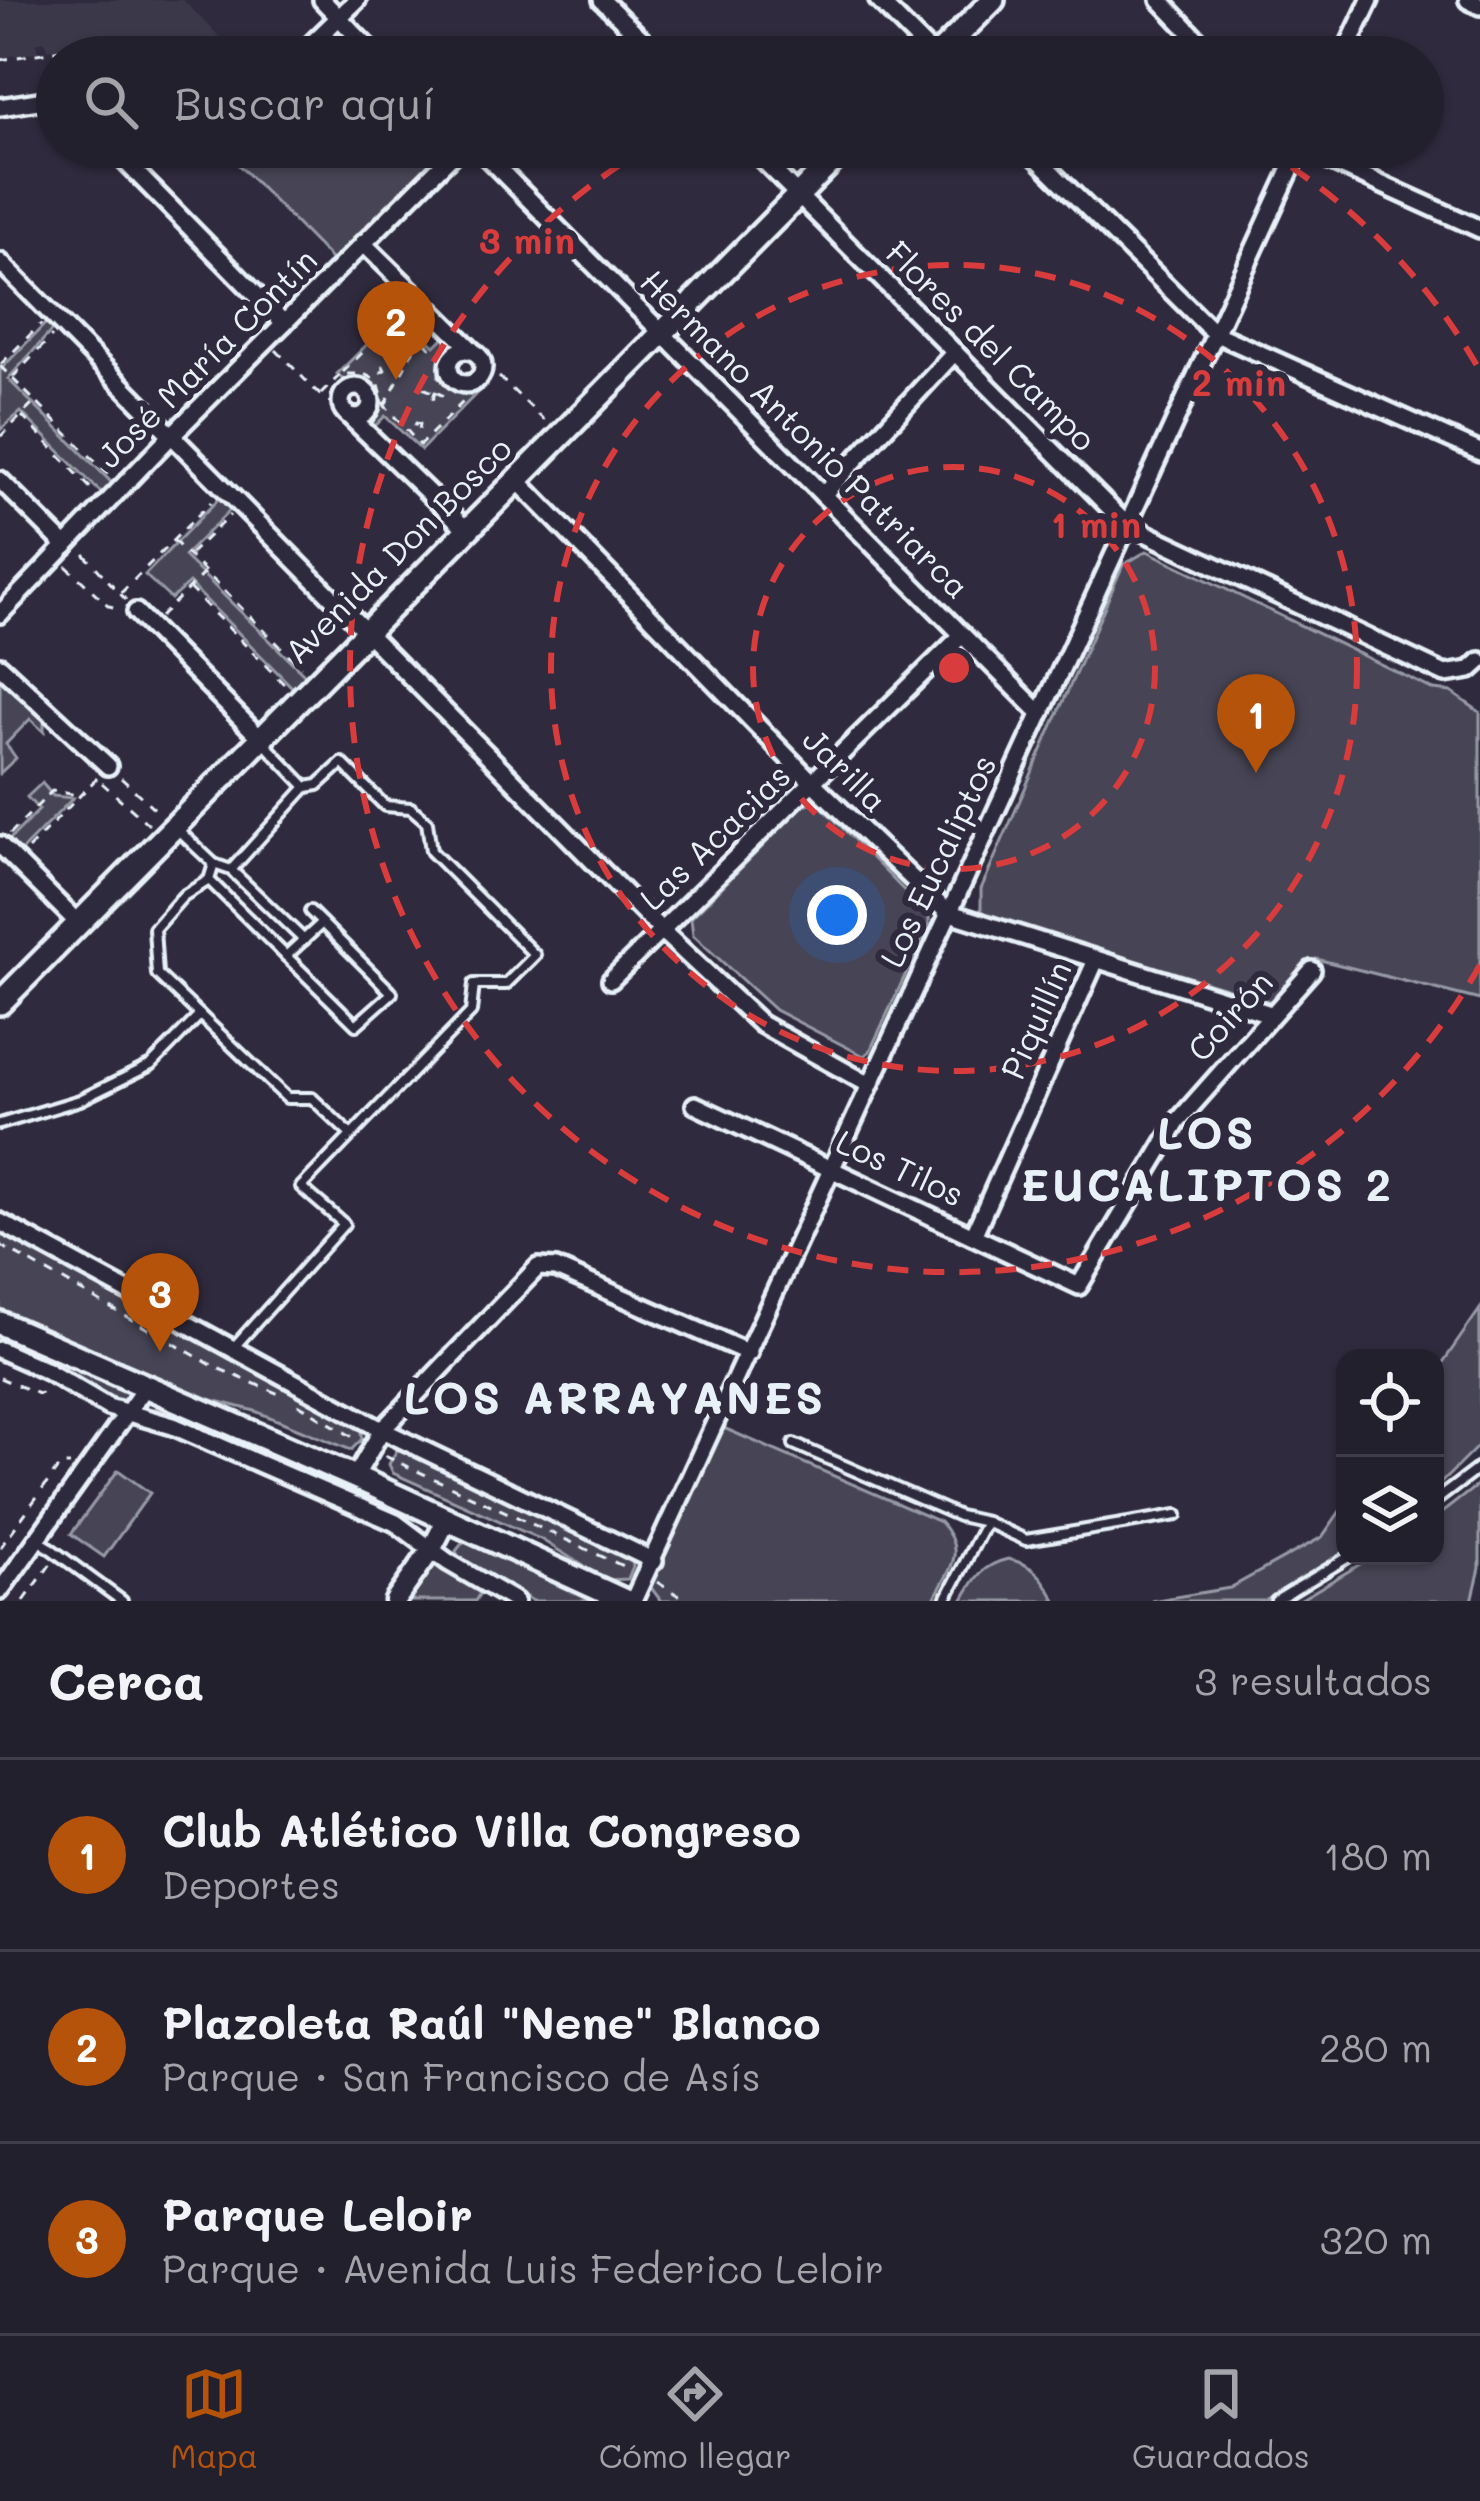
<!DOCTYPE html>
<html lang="es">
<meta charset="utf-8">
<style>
:root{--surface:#23202e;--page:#2f2d3a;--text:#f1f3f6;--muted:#a3a3aa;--line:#403e4a;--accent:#b45309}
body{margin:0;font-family:Mali,sans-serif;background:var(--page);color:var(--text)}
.controls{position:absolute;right:36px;bottom:36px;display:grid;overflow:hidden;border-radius:24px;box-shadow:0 3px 9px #0004}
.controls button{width:108px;height:108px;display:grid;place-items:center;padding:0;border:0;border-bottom:3px solid var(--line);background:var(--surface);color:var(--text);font:60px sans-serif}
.you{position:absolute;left:837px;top:915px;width:42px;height:42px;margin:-30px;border:9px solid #fff;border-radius:50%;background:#1a73e8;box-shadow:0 0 0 18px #1a73e833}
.badge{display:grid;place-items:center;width:78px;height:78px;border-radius:50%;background:var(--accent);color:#fff;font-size:39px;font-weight:700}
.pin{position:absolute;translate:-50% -99px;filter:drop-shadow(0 3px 6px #0008)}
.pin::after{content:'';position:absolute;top:63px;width:42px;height:36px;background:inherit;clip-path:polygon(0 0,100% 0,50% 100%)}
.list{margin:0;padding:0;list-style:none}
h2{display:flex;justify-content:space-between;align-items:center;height:156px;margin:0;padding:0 48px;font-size:51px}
h2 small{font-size:39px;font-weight:400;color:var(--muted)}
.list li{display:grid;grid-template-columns:78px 1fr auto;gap:36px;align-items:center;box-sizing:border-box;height:192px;padding:0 48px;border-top:3px solid var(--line)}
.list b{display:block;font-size:45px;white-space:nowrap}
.list p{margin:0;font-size:39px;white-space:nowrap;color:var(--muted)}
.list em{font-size:39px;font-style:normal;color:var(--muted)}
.icon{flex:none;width:66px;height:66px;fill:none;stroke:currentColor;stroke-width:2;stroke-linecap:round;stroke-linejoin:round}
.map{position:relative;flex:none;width:1480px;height:1601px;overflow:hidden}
.search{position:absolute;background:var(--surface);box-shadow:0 3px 9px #0004;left:36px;right:36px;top:36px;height:132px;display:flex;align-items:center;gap:30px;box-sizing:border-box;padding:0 42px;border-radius:66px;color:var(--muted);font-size:45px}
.sheet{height:732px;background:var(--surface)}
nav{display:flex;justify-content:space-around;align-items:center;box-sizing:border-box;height:168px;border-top:3px solid var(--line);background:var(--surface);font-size:33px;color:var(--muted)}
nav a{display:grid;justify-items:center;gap:6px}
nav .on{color:var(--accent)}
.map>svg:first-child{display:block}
.built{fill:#3b3749}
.green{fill:#464455;stroke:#979aa6;stroke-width:3}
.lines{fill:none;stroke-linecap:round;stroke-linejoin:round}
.service-casing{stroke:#e8f1f8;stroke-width:16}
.minor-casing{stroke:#e8f1f8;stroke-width:24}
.tertiary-casing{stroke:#e8f1f8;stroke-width:27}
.secondary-casing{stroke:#e8f1f8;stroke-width:30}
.path{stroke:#e8f1f8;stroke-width:3;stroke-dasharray:9 9;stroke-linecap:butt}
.service{stroke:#2f2a3d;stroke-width:8}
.minor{stroke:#2f2a3d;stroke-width:15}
.tertiary{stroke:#2f2a3d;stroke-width:18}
.secondary{stroke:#2f2a3d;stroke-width:21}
.ring{fill:none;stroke:#d83c3d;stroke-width:6;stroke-dasharray:21 15}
.labels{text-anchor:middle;stroke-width:12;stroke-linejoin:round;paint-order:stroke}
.street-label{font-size:33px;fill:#e8f1f8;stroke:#2f2a3d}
.district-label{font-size:45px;font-weight:bold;letter-spacing:3px;fill:#e8f1f8;stroke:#2f2a3d}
.centre{fill:#d83c3d;stroke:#2f2a3d;stroke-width:6}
.ring-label{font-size:36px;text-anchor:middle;font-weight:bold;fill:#d83c3d;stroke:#2f2a3d;stroke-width:12;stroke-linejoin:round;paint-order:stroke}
</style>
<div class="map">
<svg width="1480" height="1601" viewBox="0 0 1480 1601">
<rect width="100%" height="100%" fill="#2f2a3d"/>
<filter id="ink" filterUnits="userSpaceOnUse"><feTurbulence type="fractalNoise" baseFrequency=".00833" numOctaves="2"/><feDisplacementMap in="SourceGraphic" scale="24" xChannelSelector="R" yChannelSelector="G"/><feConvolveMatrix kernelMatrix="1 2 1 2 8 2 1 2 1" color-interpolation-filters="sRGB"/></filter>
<g filter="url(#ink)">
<!-- built -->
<path class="built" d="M0 0H183L236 53 206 57H141L98 42 47 50 45 41 36 43 38 52 0 58Z"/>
<!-- green -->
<g class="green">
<path d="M221 147H448L334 262Z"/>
<path d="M400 312 435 346 446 335V377L457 387 473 388 478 392 421 450 385 416 373 428C372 410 382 393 361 383L348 384 337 374Z"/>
<path d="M48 321 54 328 8 379 116 487 105 497 21 412 0 430V370Z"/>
<path d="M224 493 236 504 184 556 308 678 296 691 189 583 171 599 145 575Z"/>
<path d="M1147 551 1434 690 1451 692 1480 712V1000L1316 959 1275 1003 989 916 981 910V889L1123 565Z"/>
<path d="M0 679 44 720V732L30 719 6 744 16 758 0 773Z"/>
<path d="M42 783 53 796 73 798 21 851 9 840 39 810 27 797Z"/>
<path d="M813 802 821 806 929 916V924L870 1051 864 1056 775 1010 693 935 691 918 804 805Z"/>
<path d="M0 1234 352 1423 360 1428 362 1439 351 1450 255 1411 197 1396 0 1309Z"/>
<path d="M1480 1309V1444L1435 1489V1374Z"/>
<path d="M0 1335 127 1390V1400L112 1402 49 1365 0 1343Z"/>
<path d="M166 1407 394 1506 405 1520 388 1507 166 1411 153 1409Z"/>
<path d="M719 1426 940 1522C968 1553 949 1569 933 1601H661L649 1585V1574Z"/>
<path d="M397 1450H407L631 1553 633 1567 628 1579 606 1580 542 1540 393 1473 389 1464Z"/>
<path d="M118 1470 150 1493 104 1557 71 1534Z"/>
<path d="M1480 1483V1568L1472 1601H1298L1374 1556H1435V1518Z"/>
<path d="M1345 1504V1552L1265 1601H1151L1230 1588 1322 1537Z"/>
<path d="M464 1541H473L601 1601H533L459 1558 456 1551Z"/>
<path d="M1008 1559C1035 1565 1043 1577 1056 1601H962C975 1578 982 1565 1008 1559Z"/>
<path d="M430 1561 482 1590 475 1601H404Z"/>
</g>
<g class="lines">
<!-- service casing -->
<g class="service-casing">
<g id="service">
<path d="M178 830 214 864 209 880 356 1025 392 993 310 911"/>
<path d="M214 864 231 870 304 940"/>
<path d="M231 870 306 787 264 743"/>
<path d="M209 880 183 896 154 929 157 974 287 1098H312L351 1135"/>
<path d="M286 956 322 923"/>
<path d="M0 1124 80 1100 151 1065 200 1015"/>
<path d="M234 1347 344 1224 301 1187 471 1012 474 984H506L535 955 431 851 427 822 411 808 385 806 342 763 318 785 306 787"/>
<path d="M794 1444 959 1516 986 1522"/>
<path d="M1435 1501 1480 1467"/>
<path d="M39 1540 122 1601"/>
<path d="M945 1601 986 1522 1026 1540 1177 1515"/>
<path d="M1276 1601 1350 1556"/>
</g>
</g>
<!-- minor casing -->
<g class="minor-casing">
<g id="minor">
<path d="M322 0 377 57"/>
<path d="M602 0 660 57"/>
<path d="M878 0 935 57"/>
<path d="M1160 0 1214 57"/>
<path d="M1468 0 1480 6"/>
<path d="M298 57 357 0"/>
<path d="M321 57 369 50"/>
<path d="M1343 57 1370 0"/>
<path d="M0 107 57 98"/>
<path d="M111 147 284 323"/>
<path d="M477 147 1039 712"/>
<path d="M750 147 1126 524 1445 674 1470 670 1480 661"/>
<path d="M1026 147 1214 333 1480 452"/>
<path d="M1299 147 1480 229"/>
<path d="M363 243 472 350"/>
<path d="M0 262 662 931 761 1024 868 1084"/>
<circle cx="466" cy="367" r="17"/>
<circle cx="356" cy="402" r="15"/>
<path d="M346 413 466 529"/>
<path d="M516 479 814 784 947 912 1270 1014"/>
<path d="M0 480 66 546"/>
<path d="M823 495 955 352"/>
<path d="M136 612 259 737"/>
<path d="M0 614 172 435 460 147"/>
<path d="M0 666 108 766"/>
<path d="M0 845 77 922"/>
<path d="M611 980 962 635"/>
<path d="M695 1105 1079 1286 1178 1121 1312 970"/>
<path d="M0 1222 382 1430 654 1561"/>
<path d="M973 1236 1096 960"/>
<path d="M0 1350 45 1370 108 1407 173 1426 396 1523 448 1562 515 1601"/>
<path d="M355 1477 382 1430 538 1267 556 1268 749 1353"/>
<path d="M0 1591 147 1385"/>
<path d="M633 1601 1301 147"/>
</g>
</g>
<!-- tertiary casing -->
<g class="tertiary-casing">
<path id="tertiary" d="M395 1601 431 1550 447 1519"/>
</g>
<!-- secondary casing -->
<g class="secondary-casing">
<g id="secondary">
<path d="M936 57 993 0"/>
<path d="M0 1003 846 147"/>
<path d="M0 1323 355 1477 625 1601"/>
</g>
</g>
<!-- path -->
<g class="path">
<path d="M0 60 97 44 135 57"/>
<path d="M399 316 440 357 439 377 445 386 470 395 420 445 385 406 378 381 364 374H341Z"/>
<path d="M401 334 402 338 397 339 396 335Z"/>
<path d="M276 350 320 395H343"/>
<path d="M1 364 41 324"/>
<path d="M0 366 112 478"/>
<path d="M383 366 385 370 381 372 379 367Z"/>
<path d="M483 373 494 372 545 421"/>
<path d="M13 377 52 336"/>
<path d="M423 388 433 392"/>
<path d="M435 392 442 395 440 400 433 398Z"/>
<path d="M472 393 491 375"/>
<path d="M321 394 340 375"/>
<path d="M385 405 419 339"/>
<path d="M22 416 96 494"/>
<path d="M416 423 420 424 419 430 414 429Z"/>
<path d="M0 437 33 404"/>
<path d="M173 540 301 667"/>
<path d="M84 554 126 600"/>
<path d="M190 554 230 515"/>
<path d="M66 566 109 606 118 608"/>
<path d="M189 588 285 685"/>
<path d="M121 593 211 502"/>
<path d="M160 617 204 573"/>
<path d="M121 778 158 812"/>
<path d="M102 783 149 825"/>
<path d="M10 834 52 791 78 795"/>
<path d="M28 849 97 778"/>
<path d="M0 1245 217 1368 284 1396"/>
<path d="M0 1378 38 1394 47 1391"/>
<path d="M298 1404 356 1439"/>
<path d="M385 1456 627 1568"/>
<path d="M0 1548 60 1465H70"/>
<path d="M657 1582 687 1601"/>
<path d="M24 1601 52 1562"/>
</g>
<!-- service -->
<use href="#service" class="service"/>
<!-- minor -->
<use href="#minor" class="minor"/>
<!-- tertiary -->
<use href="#tertiary" class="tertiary"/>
<!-- secondary -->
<use href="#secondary" class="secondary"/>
</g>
</g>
<!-- distance rings -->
<g class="ring">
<circle cx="954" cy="668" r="201"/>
<circle cx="954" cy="668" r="403"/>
<path d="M1480 965A604 604 0 1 1 647 148M1261 148A604 604 0 0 1 1480 371"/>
</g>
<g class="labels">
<!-- street labels -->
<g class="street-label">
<text transform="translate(991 346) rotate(45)" y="12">Flores del Campo</text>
<text transform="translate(207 358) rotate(-45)" y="12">José María Contín</text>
<text transform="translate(805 434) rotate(45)" y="12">Hermano Antonio Patriarca</text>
<text transform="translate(398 550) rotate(-45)" y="12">Avenida Don Bosco</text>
<text transform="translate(845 770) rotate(45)" y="12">Jarilla</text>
<text transform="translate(715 837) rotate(-44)" y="12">Las Acacias</text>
<text transform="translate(938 861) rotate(-65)" y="12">Los Eucaliptos</text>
<text transform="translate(1230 1016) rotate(-48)" y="12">Coirón</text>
<text transform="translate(1036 1020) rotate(-66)" y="12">Piquillín</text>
<text transform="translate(900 1168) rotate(25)" y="12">Los Tilos</text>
</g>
<!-- district labels -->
<g class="district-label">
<text x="1207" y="1149">LOS<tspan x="1207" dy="52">EUCALIPTOS 2</tspan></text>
<text x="615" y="1414">LOS ARRAYANES</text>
</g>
</g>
<circle cx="954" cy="668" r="18" class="centre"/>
<g class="ring-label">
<text x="527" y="254">3 min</text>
<text x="1239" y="396">2 min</text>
<text x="1096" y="538">1 min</text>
</g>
</svg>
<div class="controls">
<button><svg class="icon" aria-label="locate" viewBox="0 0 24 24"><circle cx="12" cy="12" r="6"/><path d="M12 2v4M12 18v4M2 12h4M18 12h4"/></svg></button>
<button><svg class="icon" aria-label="layers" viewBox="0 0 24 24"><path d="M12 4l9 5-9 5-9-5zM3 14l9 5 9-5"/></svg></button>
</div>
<div class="you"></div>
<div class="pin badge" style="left:1256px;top:773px">1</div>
<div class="pin badge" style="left:396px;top:380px">2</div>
<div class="pin badge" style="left:160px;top:1352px">3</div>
<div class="search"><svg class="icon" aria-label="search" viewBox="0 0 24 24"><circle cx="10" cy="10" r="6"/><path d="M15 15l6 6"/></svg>Buscar aquí</div>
</div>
<section class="sheet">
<h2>Cerca<small>3 resultados</small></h2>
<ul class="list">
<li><span class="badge">1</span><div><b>Club Atlético Villa Congreso</b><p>Deportes</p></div><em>180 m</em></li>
<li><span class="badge">2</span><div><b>Plazoleta Raúl &quot;Nene&quot; Blanco</b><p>Parque · San Francisco de Asís</p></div><em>280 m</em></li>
<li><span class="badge">3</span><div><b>Parque Leloir</b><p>Parque · Avenida Luis Federico Leloir</p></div><em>320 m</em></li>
</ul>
</section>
<nav>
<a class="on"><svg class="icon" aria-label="map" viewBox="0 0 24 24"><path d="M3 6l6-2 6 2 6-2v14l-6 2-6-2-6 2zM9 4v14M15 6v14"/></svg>Mapa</a>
<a><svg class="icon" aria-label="directions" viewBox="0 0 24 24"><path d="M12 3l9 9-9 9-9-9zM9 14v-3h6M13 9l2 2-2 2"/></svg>Cómo llegar</a>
<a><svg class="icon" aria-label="saved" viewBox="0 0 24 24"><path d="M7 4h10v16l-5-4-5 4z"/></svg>Guardados</a>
</nav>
